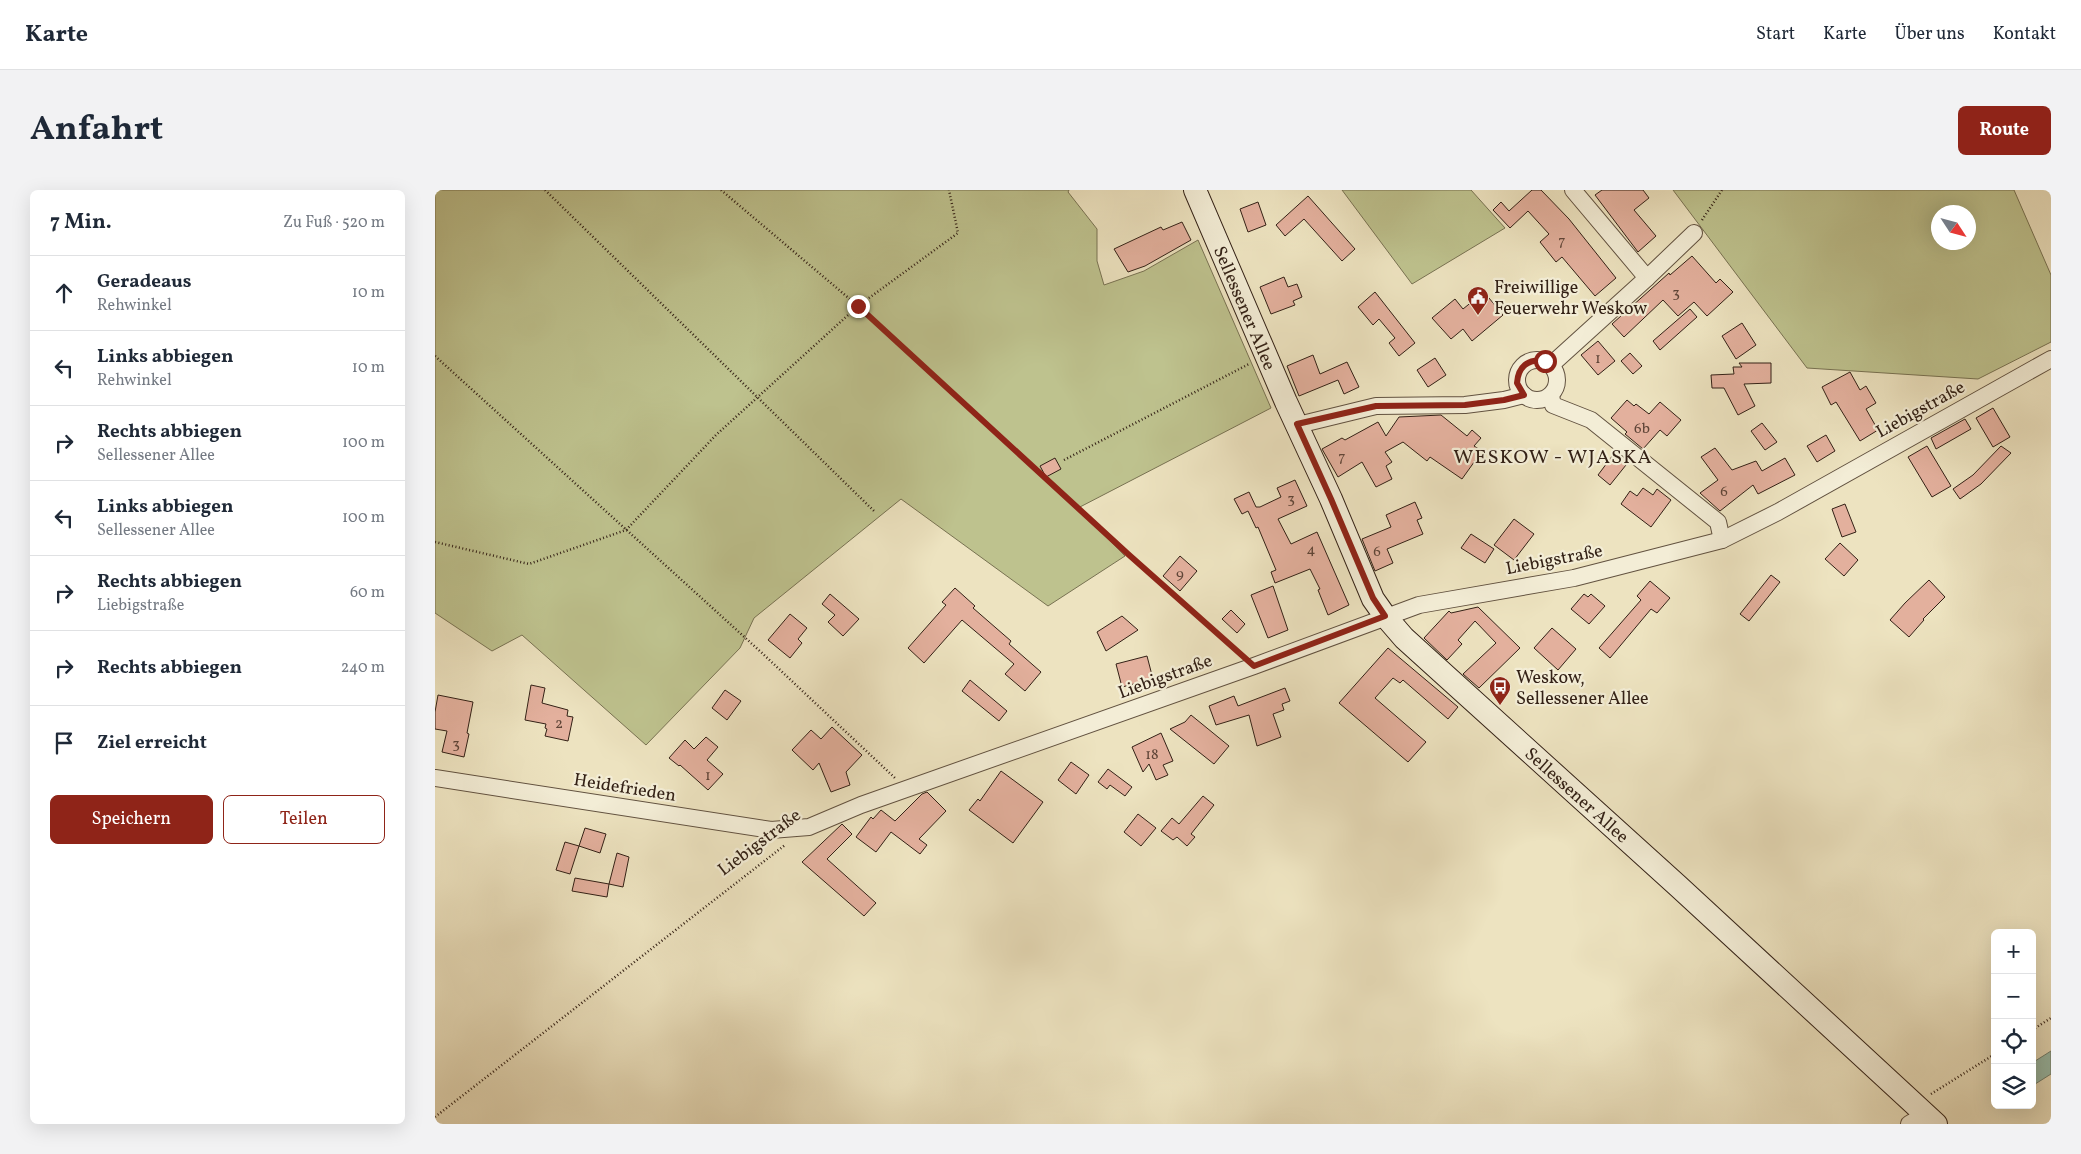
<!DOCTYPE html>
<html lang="de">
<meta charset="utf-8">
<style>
:root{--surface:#fff;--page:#f2f2f3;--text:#1f2937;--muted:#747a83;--line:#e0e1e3;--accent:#8f2418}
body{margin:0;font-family:Vollkorn,serif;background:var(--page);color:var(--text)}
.controls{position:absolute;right:15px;bottom:15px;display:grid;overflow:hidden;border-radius:8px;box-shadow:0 5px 20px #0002}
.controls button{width:45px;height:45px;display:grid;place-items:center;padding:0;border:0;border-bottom:1px solid var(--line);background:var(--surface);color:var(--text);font:25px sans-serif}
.compass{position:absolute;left:1496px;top:15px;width:45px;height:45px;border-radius:50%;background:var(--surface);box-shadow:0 5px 20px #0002;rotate:126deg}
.stop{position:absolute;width:15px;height:15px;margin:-11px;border:4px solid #8f2418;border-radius:50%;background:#fff}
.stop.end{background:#8f2418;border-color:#fff;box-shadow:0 1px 5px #0008}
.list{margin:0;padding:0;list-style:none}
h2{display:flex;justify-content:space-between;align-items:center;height:65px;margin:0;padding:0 20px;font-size:21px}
h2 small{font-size:16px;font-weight:400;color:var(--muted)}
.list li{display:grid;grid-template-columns:32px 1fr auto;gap:15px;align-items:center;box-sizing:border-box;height:75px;padding:0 20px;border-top:1px solid var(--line)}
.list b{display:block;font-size:19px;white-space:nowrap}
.list p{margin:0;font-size:16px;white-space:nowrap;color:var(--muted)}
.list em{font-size:16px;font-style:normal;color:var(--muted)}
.actions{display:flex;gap:10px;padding:15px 20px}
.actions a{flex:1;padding:11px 0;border:1px solid var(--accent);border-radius:8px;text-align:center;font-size:18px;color:var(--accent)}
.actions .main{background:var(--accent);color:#fff}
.icon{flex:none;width:28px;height:28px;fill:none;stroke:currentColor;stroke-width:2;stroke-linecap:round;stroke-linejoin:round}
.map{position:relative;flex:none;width:1616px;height:934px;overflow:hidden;border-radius:8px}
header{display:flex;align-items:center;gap:30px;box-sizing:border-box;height:70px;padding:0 25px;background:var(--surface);border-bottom:1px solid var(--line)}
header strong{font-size:24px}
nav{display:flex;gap:28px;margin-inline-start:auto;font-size:18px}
.intro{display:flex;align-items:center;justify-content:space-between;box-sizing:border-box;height:120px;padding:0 30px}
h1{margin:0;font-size:35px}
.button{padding:12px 22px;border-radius:8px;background:var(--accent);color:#fff;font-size:18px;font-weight:700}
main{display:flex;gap:30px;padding:0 30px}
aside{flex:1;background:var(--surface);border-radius:8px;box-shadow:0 5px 20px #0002}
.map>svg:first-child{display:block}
.green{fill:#bec28e;stroke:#787252;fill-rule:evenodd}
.water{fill:#9abfad;stroke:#718071}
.building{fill:#e3b09d;stroke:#332116}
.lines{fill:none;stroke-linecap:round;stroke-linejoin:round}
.minor-casing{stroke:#625240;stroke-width:18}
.secondary-casing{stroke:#332116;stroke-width:24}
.path{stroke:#332116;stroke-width:2.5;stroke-dasharray:1 2.5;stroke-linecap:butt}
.minor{stroke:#f3edd6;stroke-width:16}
.secondary{stroke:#f3edd6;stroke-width:22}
.route{stroke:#8f2418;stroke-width:6}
.labels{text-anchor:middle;stroke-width:4.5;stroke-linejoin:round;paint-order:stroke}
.number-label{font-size:15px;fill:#5f4538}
.poi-label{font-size:18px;fill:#332116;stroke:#f3edd6;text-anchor:start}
.street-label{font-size:18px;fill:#332116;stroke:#f3edd6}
.quarter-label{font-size:20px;letter-spacing:1px;fill:#332116;stroke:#f3edd6}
</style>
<header>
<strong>Karte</strong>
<nav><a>Start</a><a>Karte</a><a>Über uns</a><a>Kontakt</a></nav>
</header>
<div class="intro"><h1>Anfahrt</h1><a class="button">Route</a></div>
<main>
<aside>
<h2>7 Min.<small>Zu Fuß · 520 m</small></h2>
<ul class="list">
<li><svg class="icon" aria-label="ahead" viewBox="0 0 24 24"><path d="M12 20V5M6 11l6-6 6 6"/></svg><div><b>Geradeaus</b><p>Rehwinkel</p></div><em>10 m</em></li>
<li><svg class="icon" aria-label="left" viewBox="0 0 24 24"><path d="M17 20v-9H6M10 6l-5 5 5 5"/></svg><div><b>Links abbiegen</b><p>Rehwinkel</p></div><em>10 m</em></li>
<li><svg class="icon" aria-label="right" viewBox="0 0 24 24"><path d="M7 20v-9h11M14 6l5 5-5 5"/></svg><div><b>Rechts abbiegen</b><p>Sellessener Allee</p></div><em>100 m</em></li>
<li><svg class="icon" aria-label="left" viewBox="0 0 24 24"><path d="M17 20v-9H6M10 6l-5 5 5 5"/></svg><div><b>Links abbiegen</b><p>Sellessener Allee</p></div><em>100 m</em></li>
<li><svg class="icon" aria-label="right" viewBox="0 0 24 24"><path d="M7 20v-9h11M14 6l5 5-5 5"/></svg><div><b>Rechts abbiegen</b><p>Liebigstraße</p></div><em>60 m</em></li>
<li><svg class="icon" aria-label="right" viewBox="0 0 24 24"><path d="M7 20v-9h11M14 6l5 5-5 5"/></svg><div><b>Rechts abbiegen</b></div><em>240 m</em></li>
<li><svg class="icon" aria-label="arrive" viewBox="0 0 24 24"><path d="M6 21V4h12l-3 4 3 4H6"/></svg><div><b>Ziel erreicht</b></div></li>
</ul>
<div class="actions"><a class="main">Speichern</a><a>Teilen</a></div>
</aside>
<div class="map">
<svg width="1616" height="934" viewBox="0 0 1616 934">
<rect width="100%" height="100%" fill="#ede3c0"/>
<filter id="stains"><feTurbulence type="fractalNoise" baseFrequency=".004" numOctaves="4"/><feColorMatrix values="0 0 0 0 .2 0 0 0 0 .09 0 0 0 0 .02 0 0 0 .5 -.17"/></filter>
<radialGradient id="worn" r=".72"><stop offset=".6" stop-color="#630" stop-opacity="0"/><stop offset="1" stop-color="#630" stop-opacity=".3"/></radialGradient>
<!-- green -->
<g class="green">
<path d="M0 0H634L633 2 662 39V71L669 95 709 81 763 50 836 218 643 318 690 366 613 416 466 309 319 428 305 458 211 555 87 445 57 461 0 423Z"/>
<path d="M907 0H1036L1070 38 977 94Z"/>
<path d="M1238 0H1579L1616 85V152L1543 189 1372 178ZM1534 22V52H1504V22Z"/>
</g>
<!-- water -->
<path class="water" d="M1616 861V884L1597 896V873Z"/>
<!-- building -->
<g class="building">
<path d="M1097 0H1106L1134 29 1181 88 1160 106 1127 67 1121 72 1105 52 1114 44 1093 21 1075 38 1058 20 1066 12 1074 21Z"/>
<path d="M1167 0H1208L1214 8 1199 20 1221 46 1203 62 1160 5Z"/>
<path d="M873 6 920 59 907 71 869 29 850 46 841 35Z"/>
<path d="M823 12 831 35 813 42 805 19Z"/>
<path d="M747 32 756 50 710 76 693 82 679 59 726 37 728 40Z"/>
<path d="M1257 66 1281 93 1285 89 1298 102 1272 126 1259 112 1243 126 1228 110 1189 147 1177 134 1234 83 1235 85Z"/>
<path d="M849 87 853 97 862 94 867 107 858 111 860 115 836 124 825 97Z"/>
<path d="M940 102 980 153 964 166 954 153 960 148 944 129 938 135 923 117Z"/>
<path d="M1049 102 1068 125 1037 151 1028 139 1016 149 997 128 1020 109 1028 119Z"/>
<path d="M1255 119 1262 127 1225 160 1218 151Z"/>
<path d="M1307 133 1321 155 1301 169 1287 146Z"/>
<path d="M1163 151 1180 171 1163 185 1146 165Z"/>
<path d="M1195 163 1207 176 1198 184 1186 171Z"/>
<path d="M878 165 885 184 912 172 924 197 909 204 903 190 864 206 852 176Z"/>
<path d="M1000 168 1011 185 993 197 982 180Z"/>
<path d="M1304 173H1336V193L1309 194 1320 216 1303 225 1289 198H1277L1276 185 1299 184 1298 177H1307Z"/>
<path d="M1415 182 1425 200 1431 196 1441 213 1431 219 1443 240 1425 251 1401 212 1396 215 1387 197Z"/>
<path d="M1192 210 1199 216 1201 214 1214 224 1225 212 1246 230 1232 246 1225 240 1208 259 1190 244 1192 242 1176 228Z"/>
<path d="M1558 218 1575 247 1558 257 1541 228Z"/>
<path d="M1006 225 1032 246 1037 240 1046 248 1039 256 1047 261 1027 289 995 267 992 271 968 252 950 262 957 272 951 276 957 289 941 297 927 272 903 287 887 259 907 248 910 250 943 232 951 246 964 227Z"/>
<path d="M1530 229 1536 239 1501 259 1496 248Z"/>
<path d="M1327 233 1342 252 1330 260 1316 241Z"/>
<path d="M1391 245 1400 261 1382 272 1372 256Z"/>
<path d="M1492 256 1516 296 1497 307 1473 267Z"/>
<path d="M1566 256 1576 263 1546 294 1525 309 1518 299 1538 285Z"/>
<path d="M1280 258 1297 280 1321 271 1327 281 1350 268 1360 285 1323 304 1318 295 1285 321 1265 303 1283 290 1266 267Z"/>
<path d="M1178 265 1191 275 1175 295 1163 285Z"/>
<path d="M620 268 626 279 611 287 605 276Z"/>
<path d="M860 290 872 316 843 329 856 354 882 342 914 415 893 425 883 400 885 399 875 379 840 393 836 382 841 380 823 337 821 338 813 321 807 324 799 309 814 302 821 317H825L846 307 842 298Z"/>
<path d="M1208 298 1218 305 1222 299 1236 310 1216 337 1186 314 1195 301 1202 306Z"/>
<path d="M980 312 987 328 982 330 988 344 952 359 958 373 940 381 927 349 956 337 951 325Z"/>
<path d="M1410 314 1421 342 1407 347 1397 319Z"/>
<path d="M1079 329 1099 344 1079 370 1059 355Z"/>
<path d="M1036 344 1059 359 1050 373 1026 358Z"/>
<path d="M1405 353 1423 370 1409 386 1390 369Z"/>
<path d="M745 366 762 381 745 401 728 386Z"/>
<path d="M1336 385 1345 392 1314 431 1305 424Z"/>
<path d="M1494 390 1510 407 1488 429 1489 430 1474 447 1455 430 1470 413Z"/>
<path d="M1215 391 1235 408 1222 423 1216 419 1175 468 1164 458 1206 410 1202 406Z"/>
<path d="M838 396 853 440 833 448 816 405Z"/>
<path d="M520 398 540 416 538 418 576 451 574 454 606 482 590 501 570 484 579 474 527 430 489 473 473 458 511 415 507 412Z"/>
<path d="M395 404 424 429 408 446 393 432 400 425 387 414Z"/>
<path d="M1149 404 1153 407 1156 404 1170 416 1154 434 1136 419Z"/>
<path d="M1043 417 1085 458 1044 498 1028 484 1061 453 1040 431 1023 450 1027 454 1012 470 989 448 1014 421 1016 423Z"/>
<path d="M796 420 810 434 802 443 787 429Z"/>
<path d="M355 424 372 438 363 449 367 453 355 468 333 450Z"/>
<path d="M687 426 703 440 671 461 662 442Z"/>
<path d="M1117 438 1141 459 1123 480 1099 458Z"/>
<path d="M953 458 1023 517 1013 529 968 490 965 493 958 488 940 508 991 552 973 572 904 513Z"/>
<path d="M712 466 718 489 687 497 681 474Z"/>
<path d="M535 490 572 521 564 531 527 501Z"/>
<path d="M96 495 110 498 107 513 133 520 132 526 138 527 133 551 110 546 112 539 110 538 111 534 90 530Z"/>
<path d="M850 498 855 511 847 514 849 520 838 524 846 547 822 556 814 525 781 535 774 516 799 506 803 516Z"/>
<path d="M290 500 306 511 292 530 277 518Z"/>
<path d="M3 505 38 512 32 543 34 544 29 567 7 562 12 541 0 539V522Z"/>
<path d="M756 525 794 556 779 574 735 539 750 532Z"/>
<path d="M397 537 427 565 411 582 415 595 396 602 384 573 378 580 357 560 376 540 386 549Z"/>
<path d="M726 543 738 571 728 575 733 585 721 590 714 574 708 582 697 557Z"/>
<path d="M271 547 283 557 272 570 288 584 273 600 245 575 244 576 234 568 250 550 259 559Z"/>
<path d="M636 572 654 585 641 604 623 590Z"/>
<path d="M673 579 697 597 690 606 675 595 672 599 663 592Z"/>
<path d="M566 581 608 612 578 653 534 620 543 609 545 611Z"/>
<path d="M492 602 511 621 484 649 492 655 485 664 456 642 441 662 421 647 436 627 438 629 446 620 460 631 487 604Z"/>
<path d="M768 606 779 615 756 644 760 647 752 656 742 647 738 650 726 641 737 628 744 634Z"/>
<path d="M703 624 721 638 706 656 689 642Z"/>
<path d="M407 634 417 644 392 669 441 713 429 726 367 672Z"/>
<path d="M150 638 171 644 165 663 144 656Z"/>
<path d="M130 652 144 656 135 684 121 680Z"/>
<path d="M182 663 194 667 188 697 174 694Z"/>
<path d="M140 688 174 694 172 707 137 701Z"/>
</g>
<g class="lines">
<!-- minor casing -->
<g class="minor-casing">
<g id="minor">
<path d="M1212 88 1259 43"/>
<circle cx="1102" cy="190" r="20"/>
<path d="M1116 175 1212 88 1138 0"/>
<path d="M1116 206 1118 215 1156 230 1283 332 1287 350"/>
<path d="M863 235 941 216 1030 215 1069 210 1089 205"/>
<path d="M0 588 336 640 374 637 426 615 819 476 984 415 1139 388 1287 350 1343 322 1616 169"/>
<path d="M1474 934 1491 924"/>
</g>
</g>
<!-- secondary casing -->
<g class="secondary-casing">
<path id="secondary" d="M760 0 851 212 896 309 938 409 950 426 969 448 1243 696 1501 934"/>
</g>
<!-- path -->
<g class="path">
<path d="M110 0 439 321"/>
<path d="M286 0 423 116 693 364 807 465"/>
<path d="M1267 30 1287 0"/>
<path d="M0 166 327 463 460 588"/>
<path d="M629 270 814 174"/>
<path d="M0 352 94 374 191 340 281 245 423 116 523 43 514 0"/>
<path d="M1597 840 1616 828"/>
<path d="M1496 904 1560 864"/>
<path d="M0 927 350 655"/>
</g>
<!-- minor -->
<use href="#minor" class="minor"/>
<!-- secondary -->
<use href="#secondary" class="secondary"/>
</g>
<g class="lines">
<!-- route -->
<path class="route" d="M423 116 693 364 819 476 950 426 938 408 896 309 862 234 941 216 1030 215 1069 210 1089 205 1082 193C1083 177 1093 168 1110 171"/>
</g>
<!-- icons -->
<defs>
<g id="civic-pin" transform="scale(1.125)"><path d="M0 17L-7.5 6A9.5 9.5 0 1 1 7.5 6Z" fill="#8f2418" stroke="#f3edd6"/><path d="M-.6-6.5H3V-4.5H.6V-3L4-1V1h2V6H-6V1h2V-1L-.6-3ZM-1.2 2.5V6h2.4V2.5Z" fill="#fff"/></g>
<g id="bus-pin" transform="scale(1.125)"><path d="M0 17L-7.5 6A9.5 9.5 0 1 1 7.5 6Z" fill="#8f2418" stroke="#f3edd6"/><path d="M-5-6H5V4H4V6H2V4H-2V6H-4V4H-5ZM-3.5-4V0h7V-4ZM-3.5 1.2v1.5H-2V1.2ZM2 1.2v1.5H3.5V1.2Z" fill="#fff"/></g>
</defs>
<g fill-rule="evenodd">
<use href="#civic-pin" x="1043" y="107"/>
<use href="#bus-pin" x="1065" y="497"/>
</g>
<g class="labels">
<!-- number labels -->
<g class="number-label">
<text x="1127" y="55">7</text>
<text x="1241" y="107">3</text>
<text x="1163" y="173">1</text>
<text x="1207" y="243">6b</text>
<text x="907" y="271">7</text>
<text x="1289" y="306">6</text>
<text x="856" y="313">3</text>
<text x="876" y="364">4</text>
<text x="942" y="366">6</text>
<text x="745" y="388">9</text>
<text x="124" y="538">2</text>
<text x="21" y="558">3</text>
<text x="717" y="569">18</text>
<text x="273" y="590">1</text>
</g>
<!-- poi labels -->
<g class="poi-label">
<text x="1059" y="103">Freiwillige<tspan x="1059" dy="21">Feuerwehr Weskow</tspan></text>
<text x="1081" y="493">Weskow,<tspan x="1081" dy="21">Sellessener Allee</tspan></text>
</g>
<!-- street labels -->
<g class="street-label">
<text transform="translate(810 118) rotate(67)" y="6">Sellessener Allee</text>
<text transform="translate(1485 219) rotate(-29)" y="6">Liebigstraße</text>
<text transform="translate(1119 369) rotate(-11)" y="6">Liebigstraße</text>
<text transform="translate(730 486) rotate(-20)" y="6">Liebigstraße</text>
<text transform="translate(190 597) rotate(9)" y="6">Heidefrieden</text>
<text transform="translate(1142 605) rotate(42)" y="6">Sellessener Allee</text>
<text transform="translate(324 652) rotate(-37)" y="6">Liebigstraße</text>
</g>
<!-- quarter labels -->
<g class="quarter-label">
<text x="1118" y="273">WESKOW - WJASKA</text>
</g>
</g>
<rect width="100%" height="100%" filter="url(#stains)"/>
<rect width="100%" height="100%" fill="url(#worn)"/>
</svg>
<div class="controls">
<button>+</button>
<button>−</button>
<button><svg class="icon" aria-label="locate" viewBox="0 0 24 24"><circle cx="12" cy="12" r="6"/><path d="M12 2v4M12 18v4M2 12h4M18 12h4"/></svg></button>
<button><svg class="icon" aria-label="layers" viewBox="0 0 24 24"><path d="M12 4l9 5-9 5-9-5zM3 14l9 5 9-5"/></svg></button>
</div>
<svg class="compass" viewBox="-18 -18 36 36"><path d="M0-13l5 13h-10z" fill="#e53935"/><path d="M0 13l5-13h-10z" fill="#747a83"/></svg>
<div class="stop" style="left:1110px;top:171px"></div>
<div class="stop end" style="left:423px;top:116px"></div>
</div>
</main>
